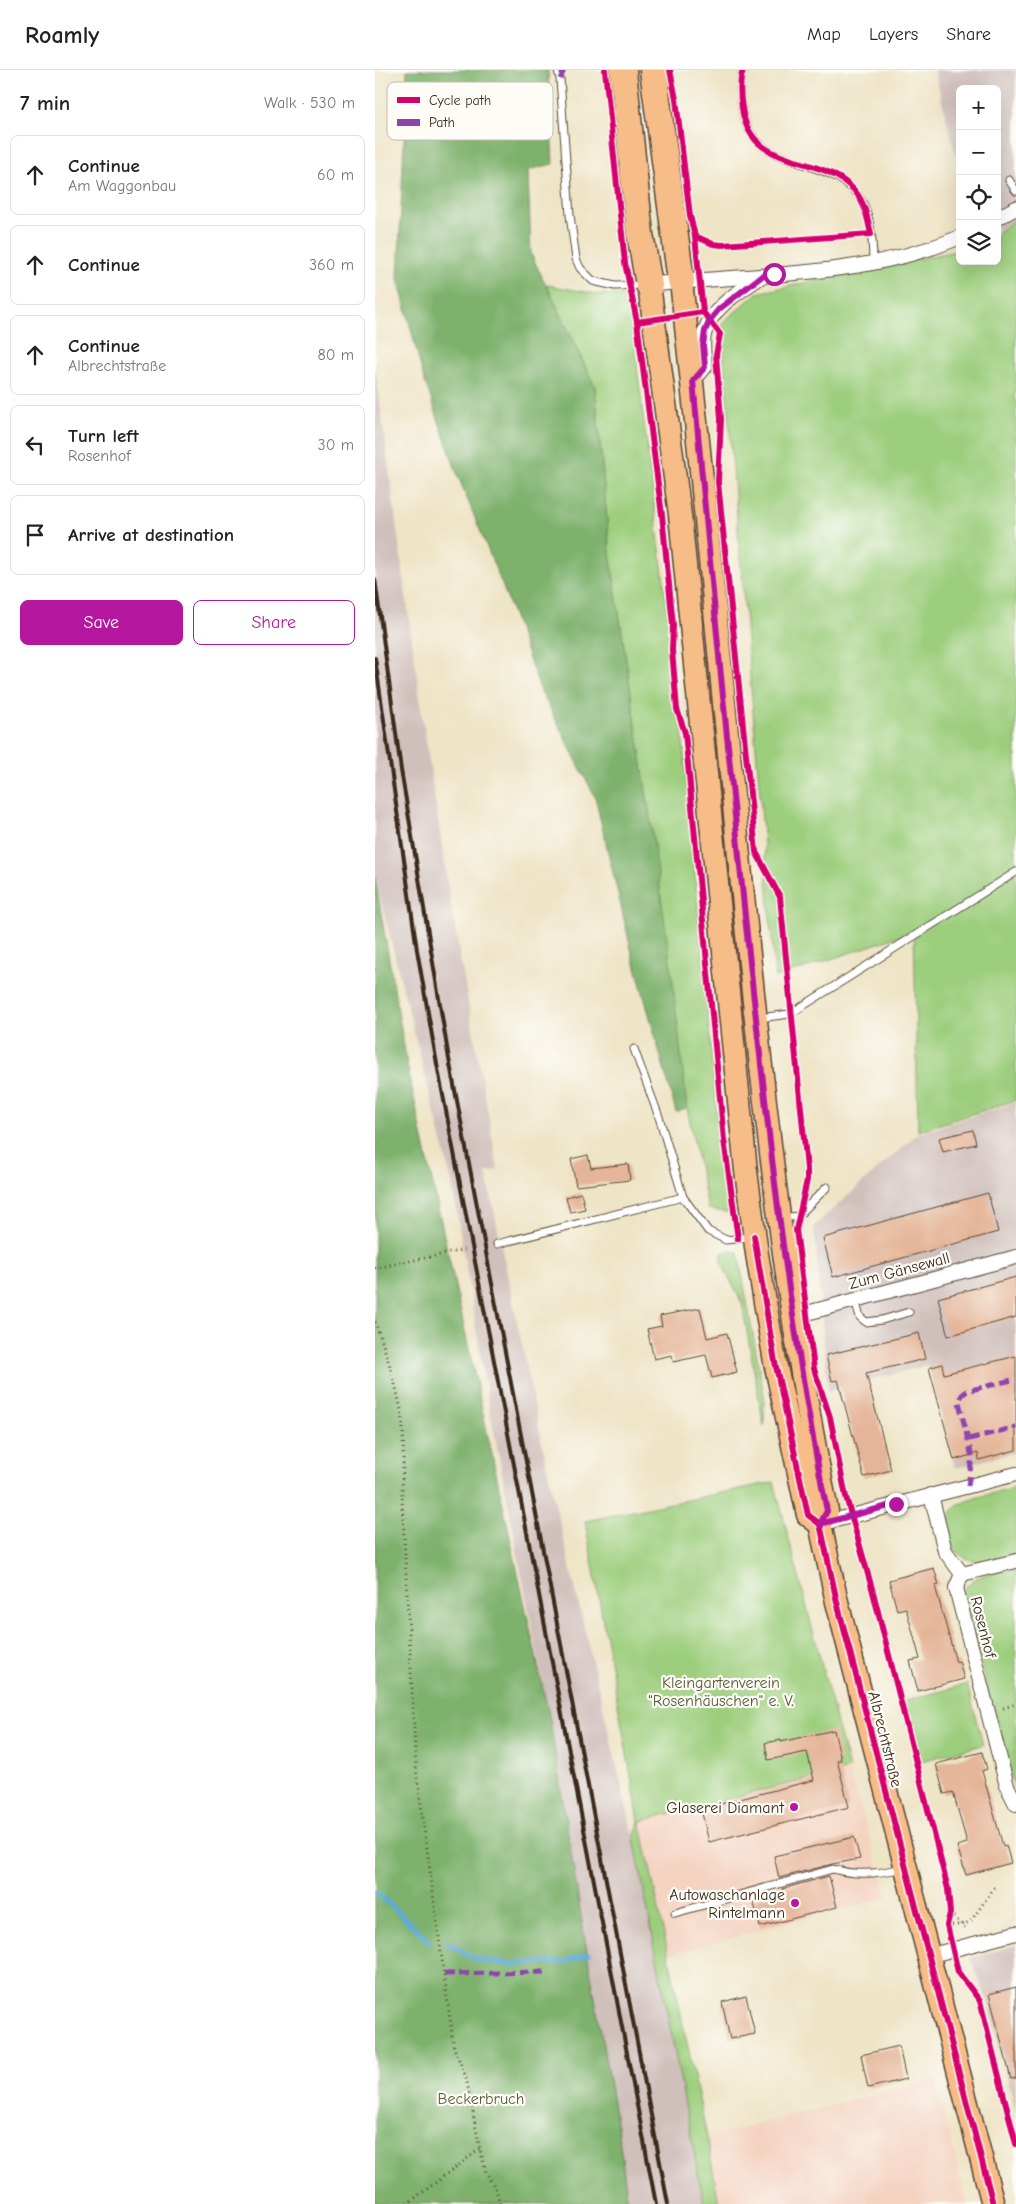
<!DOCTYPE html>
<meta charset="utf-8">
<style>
:root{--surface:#fff;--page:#f6f6f6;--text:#222;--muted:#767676;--line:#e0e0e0;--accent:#b5179e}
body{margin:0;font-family:"Comic Neue",sans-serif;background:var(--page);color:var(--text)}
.controls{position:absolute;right:15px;top:15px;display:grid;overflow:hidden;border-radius:8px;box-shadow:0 5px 20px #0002}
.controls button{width:45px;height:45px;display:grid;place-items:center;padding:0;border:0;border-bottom:1px solid var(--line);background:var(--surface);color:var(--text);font:25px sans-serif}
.stop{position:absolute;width:15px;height:15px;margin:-11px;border:4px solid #b5179e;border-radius:50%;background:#fff}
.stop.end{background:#b5179e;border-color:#fff;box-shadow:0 1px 5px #0008}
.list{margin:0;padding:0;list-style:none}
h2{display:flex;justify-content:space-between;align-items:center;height:65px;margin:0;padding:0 20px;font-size:21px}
h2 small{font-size:16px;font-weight:400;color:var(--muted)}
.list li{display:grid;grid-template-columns:32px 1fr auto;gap:15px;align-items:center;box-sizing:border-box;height:80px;margin:0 10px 10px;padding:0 10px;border:1px solid var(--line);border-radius:8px}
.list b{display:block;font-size:19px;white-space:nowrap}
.list p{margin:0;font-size:16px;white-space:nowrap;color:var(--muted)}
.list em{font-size:16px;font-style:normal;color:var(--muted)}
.actions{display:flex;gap:10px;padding:15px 20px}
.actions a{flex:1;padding:11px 0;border:1px solid var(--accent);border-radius:8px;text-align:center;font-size:18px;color:var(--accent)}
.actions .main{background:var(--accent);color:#fff}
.icon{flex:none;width:28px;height:28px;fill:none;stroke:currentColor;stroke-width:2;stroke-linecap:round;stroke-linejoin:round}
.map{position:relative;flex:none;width:641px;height:2134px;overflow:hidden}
header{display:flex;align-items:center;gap:30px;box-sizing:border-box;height:70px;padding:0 25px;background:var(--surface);border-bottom:1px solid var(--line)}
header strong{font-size:24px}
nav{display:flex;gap:28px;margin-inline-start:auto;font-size:18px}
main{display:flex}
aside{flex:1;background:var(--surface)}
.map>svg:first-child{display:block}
.built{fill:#f4d3c1}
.industrial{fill:#d0c0bc}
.green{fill:#9cce7d;stroke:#6c7c4e}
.forest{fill:#7db16c;stroke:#5c6e45}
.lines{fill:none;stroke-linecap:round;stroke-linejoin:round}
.stream{stroke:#5fabd8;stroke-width:5}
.building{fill:#e5b599}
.lane-casing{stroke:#564637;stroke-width:9}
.street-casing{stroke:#564637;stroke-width:16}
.primary-casing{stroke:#564637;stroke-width:25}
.highway-casing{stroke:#564637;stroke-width:29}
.path{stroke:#564637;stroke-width:3;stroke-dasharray:1 4;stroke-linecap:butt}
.lane{stroke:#fff;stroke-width:7}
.street{stroke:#fff;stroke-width:14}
.primary{stroke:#f7bd88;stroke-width:22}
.highway{stroke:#f7bd88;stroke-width:26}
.rail{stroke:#3b2a1e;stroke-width:4}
.quiet{stroke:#8e44ad;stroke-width:5;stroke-dasharray:10 5;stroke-linecap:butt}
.cycleway-casing{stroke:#fdfcf7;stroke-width:9}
.cycleway{stroke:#d6006c;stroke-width:6}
.route{stroke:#b5179e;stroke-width:6}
.poi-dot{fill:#b5179e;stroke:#fdfcf7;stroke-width:2}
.labels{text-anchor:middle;stroke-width:4.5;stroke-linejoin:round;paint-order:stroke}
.street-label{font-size:16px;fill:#3b2a1e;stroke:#fdfcf7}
.park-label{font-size:16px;fill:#585b3a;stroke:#fdfcf7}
.poi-label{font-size:16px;fill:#3b2a1e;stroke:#fdfcf7;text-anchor:end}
.key{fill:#fdfcf7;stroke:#c3bdb6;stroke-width:1}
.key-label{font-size:14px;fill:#3b2a1e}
</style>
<header>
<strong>Roamly</strong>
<nav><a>Map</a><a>Layers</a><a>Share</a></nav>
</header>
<main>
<aside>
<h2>7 min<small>Walk · 530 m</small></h2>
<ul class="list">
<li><svg class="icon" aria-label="ahead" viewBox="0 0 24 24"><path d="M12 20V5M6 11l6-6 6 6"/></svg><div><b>Continue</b><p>Am Waggonbau</p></div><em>60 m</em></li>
<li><svg class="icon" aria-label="ahead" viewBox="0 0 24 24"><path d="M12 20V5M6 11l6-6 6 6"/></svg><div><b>Continue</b></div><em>360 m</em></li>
<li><svg class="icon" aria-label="ahead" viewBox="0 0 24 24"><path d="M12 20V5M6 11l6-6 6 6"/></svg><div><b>Continue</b><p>Albrechtstraße</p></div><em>80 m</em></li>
<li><svg class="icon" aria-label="left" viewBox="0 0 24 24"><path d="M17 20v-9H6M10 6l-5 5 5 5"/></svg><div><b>Turn left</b><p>Rosenhof</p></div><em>30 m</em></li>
<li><svg class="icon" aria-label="arrive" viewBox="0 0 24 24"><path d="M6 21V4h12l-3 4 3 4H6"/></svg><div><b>Arrive at destination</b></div></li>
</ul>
<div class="actions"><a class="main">Save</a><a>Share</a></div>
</aside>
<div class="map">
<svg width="641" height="2134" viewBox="0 0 641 2134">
<rect width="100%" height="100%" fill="#fdfcf7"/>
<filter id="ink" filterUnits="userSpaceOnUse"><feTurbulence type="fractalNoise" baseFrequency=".02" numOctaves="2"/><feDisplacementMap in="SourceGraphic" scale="10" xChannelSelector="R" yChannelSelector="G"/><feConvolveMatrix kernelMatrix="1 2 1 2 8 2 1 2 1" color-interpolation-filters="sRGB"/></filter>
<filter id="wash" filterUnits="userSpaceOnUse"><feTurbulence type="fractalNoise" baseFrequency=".0096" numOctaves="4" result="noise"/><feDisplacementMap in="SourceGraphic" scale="20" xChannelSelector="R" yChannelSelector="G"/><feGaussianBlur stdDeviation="1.12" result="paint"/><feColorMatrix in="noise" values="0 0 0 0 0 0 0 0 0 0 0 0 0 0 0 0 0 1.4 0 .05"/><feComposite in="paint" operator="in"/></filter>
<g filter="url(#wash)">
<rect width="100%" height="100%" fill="#eee4c6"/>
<!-- built -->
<g class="built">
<path d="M474 1699 512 1827 292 1885 264 1751Z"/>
<path d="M560 2009 592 2134H344L332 2067Z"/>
</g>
<!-- industrial -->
<g class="industrial">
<path d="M559 0H641V150L622 163V19H585V102Z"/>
<path d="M0 296 47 644 75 830 123 1100 111 1102 176 1416 259 1769 331 2134H253L246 2080 207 1852 175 1650 115 1341 76 1108 0 808Z"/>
<path d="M641 1032V1382L580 1398 553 1295 453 1321 439 1156 542 1064Z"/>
<path d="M641 1875V2041L613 1930 595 1888Z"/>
</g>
<!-- green -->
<g class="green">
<path d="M641 150V323L639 324 641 333V1030L543 1061 539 861 400 908 346 254 382 223 585 180V191H622V163Z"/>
<path d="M172 215 222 224 253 225 295 560C292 593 295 628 307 660L342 1048 355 1143 333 1139 312 1038 278 768 235 484 220 317Z"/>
<path d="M356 1181 363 1182 389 1326V1357L367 1233 346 1192 347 1183Z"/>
<path d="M399 1412 474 1699 265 1751 332 2067 344 2134H329L259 1769 264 1751 210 1451Z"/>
<path d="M641 1418V1485C615 1492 582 1500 574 1465 572 1457 573 1445 579 1439 588 1428 626 1422 641 1418Z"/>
<path d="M641 1498V1719L636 1708 588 1524C593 1503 623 1503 641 1498Z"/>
<path d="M592 1614 608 1675 546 1691 530 1631Z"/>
</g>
<!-- forest -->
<g class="forest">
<path d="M32 0H173L178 94 153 100 156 184 220 317 235 484 278 768 297 905 312 1038 301 1042 257 883 220 727 165 619 128 517 83 406 48 306 23 208Z"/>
<path d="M0 808 34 1005 175 1650 207 1852 246 2080 253 2134H0Z"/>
</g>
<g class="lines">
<!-- stream -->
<g class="stream">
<path d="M0 1822 6 1826 54 1871"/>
<path d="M72 1873 103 1890 134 1894 188 1892 213 1884"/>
</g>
</g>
<g id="blocks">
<!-- building -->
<g class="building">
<path d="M598 1060 601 1074 568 1082 564 1068Z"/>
<path d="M213 1085 216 1098 253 1094 255 1110 201 1116 196 1089Z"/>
<path d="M206 1123 210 1139 195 1142 191 1127Z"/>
<path d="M613 1123 623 1162 458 1207 448 1168Z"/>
<path d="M641 1207V1247L573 1266 563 1228Z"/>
<path d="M325 1238 332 1268 352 1263 362 1302 337 1308 331 1285 298 1292 297 1285 279 1289 272 1259 287 1256 285 1246Z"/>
<path d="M544 1263 550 1289 491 1303 516 1400 489 1407 463 1310 457 1311 451 1285Z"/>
<path d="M641 1286V1380L604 1390 603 1383 579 1390 554 1298 567 1294 569 1304Z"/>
<path d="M559 1498 564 1515 560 1516 581 1592 584 1591 589 1609 543 1621 535 1591 545 1589 531 1538 522 1540 514 1510Z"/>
<path d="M459 1660 466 1690H462L474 1737 334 1772 326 1739 439 1710 432 1682 393 1690 390 1673 406 1670V1672Z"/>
<path d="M607 1682 612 1699 607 1701 628 1776 631 1775 636 1793 591 1805 582 1776 592 1773 578 1722 569 1724 561 1694Z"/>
<path d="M479 1767 485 1789 457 1794 404 1808 399 1786Z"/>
<path d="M454 1806 462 1837 385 1857 378 1830 408 1822 407 1819Z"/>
<path d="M641 1917V2008L636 2009 614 1924Z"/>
<path d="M371 1926 380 1964 355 1969 347 1932Z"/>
<path d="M524 1976 531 2009 493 2018 486 1985Z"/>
</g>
</g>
</g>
<g filter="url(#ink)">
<use href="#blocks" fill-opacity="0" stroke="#564637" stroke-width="1"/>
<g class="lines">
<!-- lane casing -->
<g class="lane-casing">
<g id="lane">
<path d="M183 0 185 9 195 145 201 189 205 198 218 211 240 216 269 215"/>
<path d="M368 0C364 12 365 26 367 38 375 102 449 83 482 124 496 140 498 174 498 194"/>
<path d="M634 110 641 121"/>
<path d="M384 948 415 944 641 802"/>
<path d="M259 979 284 1047 308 1127 333 1161 351 1170 376 1167"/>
<path d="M406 1148 423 1146 452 1117"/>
<path d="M122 1174 308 1127"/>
<path d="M480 1230 485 1247 491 1252 507 1250 534 1242"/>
<path d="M300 1843 458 1799C481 1806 504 1804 527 1798"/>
</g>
</g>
<!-- street casing -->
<g class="street-casing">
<g id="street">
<path d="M622 148 641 138"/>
<path d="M274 215C378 203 487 209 585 167"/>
<path d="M318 311 330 297C329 285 326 272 330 261 337 237 367 220 387 206"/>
<path d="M417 1247 641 1187"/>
<path d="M556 1425 570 1481 587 1504 581 1518 632 1716 641 1734"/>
<path d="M445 1454 641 1404"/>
<path d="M587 1504 641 1491"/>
<path d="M553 1886 641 1863"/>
</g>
</g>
<!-- primary casing -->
<g class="primary-casing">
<g id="primary">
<path d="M306 211C330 425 349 640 371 855 391 1052 413 1247 452 1441L445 1454 462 1532 618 2134"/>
<path d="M274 215 305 445 371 1101 382 1184 400 1292 433 1445 445 1454"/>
</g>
</g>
<!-- highway casing -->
<g class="highway-casing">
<g id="highway">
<path d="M248 0 265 164 274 215"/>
<path d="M278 0 306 211"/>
</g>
</g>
<!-- path -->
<g class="path">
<path d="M0 1198 89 1180"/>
<path d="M0 1252C10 1279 19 1307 25 1335 31 1363 27 1399 27 1428L41 1698 79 1978 91 2007 105 2079 111 2102 122 2122 125 2134"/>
<path d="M628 1638 641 1634"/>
<path d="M575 1843 587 1855 594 1859"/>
<path d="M572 1855H587L596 1851 621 1815"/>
<path d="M32 2134 105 2079"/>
</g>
<!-- lane -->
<use href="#lane" class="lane"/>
<!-- street -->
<use href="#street" class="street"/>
<!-- primary -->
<use href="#primary" class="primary"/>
<!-- highway -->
<use href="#highway" class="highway"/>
<!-- rail -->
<g class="rail">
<path d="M0 509 26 700 74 989 293 2134"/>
<path d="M0 588 42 880 62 994 281 2134"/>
</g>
<!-- quiet -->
<g class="quiet">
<path d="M185 9 189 0"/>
<path d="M594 1369 641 1357"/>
<path d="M593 1416 597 1387 584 1332 587 1325 592 1321 641 1309"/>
<path d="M69 1904 170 1902"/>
</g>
<!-- cycleway casing -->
<g class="cycleway-casing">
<g id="cycleway">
<path d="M230 0 250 193 262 252 287 445 298 555 297 580 302 639 310 663 349 1070 363 1169"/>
<path d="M295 0 301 29 315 146 320 166 328 242 345 264 341 285 346 349 343 412 381 782 405 827 432 1099V1110L421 1160 439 1299 455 1347 471 1427 498 1522 573 1819 575 1843 572 1855 583 1902 605 1931 641 2074"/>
<path d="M320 166 338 174 347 175 496 164C492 146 489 128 475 116 440 83 375 100 367 38 365 26 364 12 368 0"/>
<path d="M262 252 328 242"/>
<path d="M379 1166 400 1292 433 1445 445 1454 462 1532 618 2134"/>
</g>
</g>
<!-- cycleway -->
<use href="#cycleway" class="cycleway"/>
</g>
</g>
<g class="lines" filter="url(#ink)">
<!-- route -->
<path class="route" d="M399 204 387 206 344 239 335 250 330 261 328 275 330 297 318 311C334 489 352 668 370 846 391 1045 412 1244 452 1441L445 1454 521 1434"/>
</g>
<!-- markers -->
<g class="poi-dot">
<circle cx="419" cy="1737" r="5"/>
<circle cx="420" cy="1833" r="5"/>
</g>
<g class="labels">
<!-- street labels -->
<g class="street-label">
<text transform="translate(524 1200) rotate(-15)" y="6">Zum Gänsewall</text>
<text transform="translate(609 1557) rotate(76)" y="6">Rosenhof</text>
<text transform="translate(511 1669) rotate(76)" y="6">Albrechtstraße</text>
</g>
<!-- park labels -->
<g class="park-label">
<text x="346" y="1618">Kleingartenverein<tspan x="346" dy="18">"Rosenhäuschen" e. V.</tspan></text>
<text x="106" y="2034">Beckerbruch</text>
</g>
<!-- poi labels -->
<g class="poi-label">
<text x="409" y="1743">Glaserei Diamant</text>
<text x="410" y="1830">Autowaschanlage<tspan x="410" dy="18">Rintelmann</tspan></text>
</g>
</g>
<!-- legend -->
<rect x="12" y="12" width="166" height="58" rx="8" class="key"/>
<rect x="22" y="27" width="23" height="6" fill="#d6006c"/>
<rect x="22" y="49" width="23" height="7" fill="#8e44ad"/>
<g class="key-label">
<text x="54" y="35">Cycle path</text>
<text x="54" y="57">Path</text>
</g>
</svg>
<div class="controls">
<button>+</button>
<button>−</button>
<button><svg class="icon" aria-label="locate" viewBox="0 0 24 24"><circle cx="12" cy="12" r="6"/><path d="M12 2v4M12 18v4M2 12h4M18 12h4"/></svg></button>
<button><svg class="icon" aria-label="layers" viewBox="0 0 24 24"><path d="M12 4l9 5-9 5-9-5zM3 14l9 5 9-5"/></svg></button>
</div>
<div class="stop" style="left:399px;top:204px"></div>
<div class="stop end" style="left:521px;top:1434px"></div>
</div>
</main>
